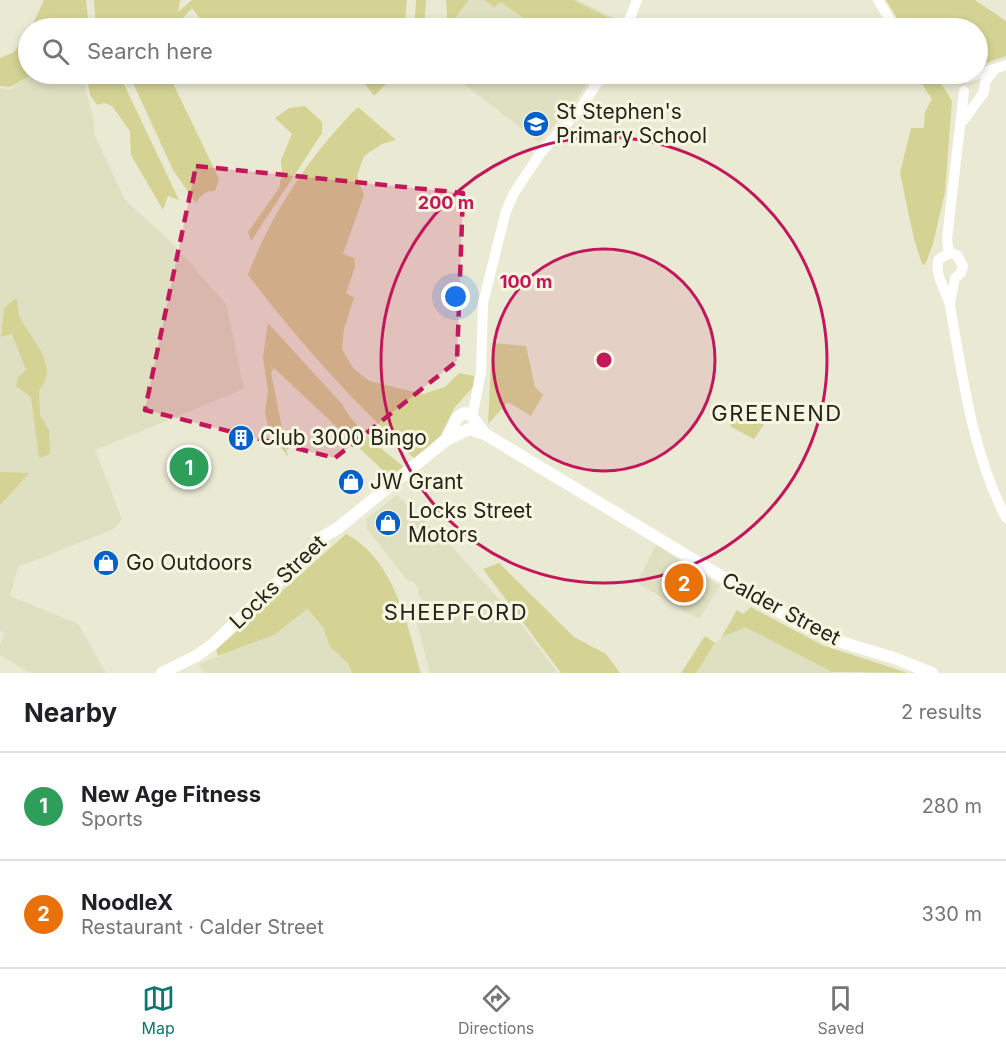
<!DOCTYPE html>
<meta charset="utf-8">
<style>
:root{--surface:#fff;--page:#f2f2f2;--text:#202124;--muted:#757577;--line:#e0e0e0;--accent:#0f766e}
body{margin:0;font-family:Inter,sans-serif;background:var(--page);color:var(--text)}
.you{position:absolute;left:456px;top:297px;width:21px;height:21px;margin:-15px;border:4px solid #fff;border-radius:50%;background:#1a73e8;box-shadow:0 0 0 9px #1a73e833}
.badge{display:grid;place-items:center;width:39px;height:39px;border-radius:50%;background:var(--accent);color:#fff;font-size:20px;font-weight:700}
.pin{position:absolute;translate:-50% -50%;border:3px solid #fff;box-shadow:0 2px 6px #0006}
.list{margin:0;padding:0;list-style:none}
h2{display:flex;justify-content:space-between;align-items:center;height:78px;margin:0;padding:0 24px;font-size:26px}
h2 small{font-size:20px;font-weight:400;color:var(--muted)}
.list li{display:grid;grid-template-columns:39px 1fr auto;gap:18px;align-items:center;box-sizing:border-box;height:108px;padding:0 24px;border-top:2px solid var(--line)}
.list b{display:block;font-size:22px;white-space:nowrap}
.list p{margin:0;font-size:20px;white-space:nowrap;color:var(--muted)}
.list em{font-size:20px;font-style:normal;color:var(--muted)}
.icon{flex:none;width:33px;height:33px;fill:none;stroke:currentColor;stroke-width:2;stroke-linecap:round;stroke-linejoin:round}
.map{position:relative;flex:none;width:1006px;height:673px;overflow:hidden}
.search{position:absolute;background:var(--surface);box-shadow:0 3px 9px #0003;left:18px;right:18px;top:18px;height:66px;display:flex;align-items:center;gap:15px;box-sizing:border-box;padding:0 21px;border-radius:33px;color:var(--muted);font-size:22px}
.sheet{height:294px;background:var(--surface)}
nav{display:flex;justify-content:space-around;align-items:center;box-sizing:border-box;height:84px;border-top:2px solid var(--line);background:var(--surface);font-size:16px;color:var(--muted)}
nav a{display:grid;justify-items:center;gap:3px}
nav .on{color:var(--accent)}
.map>svg:first-child{display:block}
.built{fill:#dfdfc1}
.green{fill:#d4d394}
.lines{fill:none;stroke-linecap:round;stroke-linejoin:round}
.tertiary{stroke:#fff;stroke-width:10}
.secondary{stroke:#fff;stroke-width:12}
.marked{fill:#c2185b;fill-opacity:0.2;stroke:#c2185b;stroke-width:4.5;stroke-dasharray:12 8;stroke-linejoin:round}
.ring{fill:none;stroke:#c2185b;stroke-width:3}
.labels{text-anchor:middle;stroke-width:6;stroke-linejoin:round;paint-order:stroke}
.poi-label{font-size:21px;fill:#24241c;stroke:#f7f7e1;text-anchor:start}
.street-label{font-size:21px;fill:#24241c;stroke:#f7f7e1}
.neighbourhood-label{font-size:22px;letter-spacing:1.5px;fill:#24241c;stroke:#f7f7e1}
.centre{fill:#c2185b;stroke:#f7f7e1;stroke-width:3}
.ring-label{font-size:18px;text-anchor:middle;font-weight:bold;fill:#c2185b;stroke:#f7f7e1;stroke-width:6;stroke-linejoin:round;paint-order:stroke}
</style>
<div class="map">
<svg width="1006" height="673" viewBox="0 0 1006 673">
<rect width="100%" height="100%" fill="#eaead4"/>
<!-- built -->
<g class="built">
<path d="M469 0H577L620 21 616 28H447Z"/>
<path d="M31 74H82L94 122V134L125 200 170 241 226 304 244 389 95 450 122 519 114 529 18 567 10 596 78 624 106 673H30L0 655V645L5 633 0 631V88L10 89Z"/>
<path d="M451 74H593L574 103 539 142Z"/>
<path d="M397 495 452 547 517 619 558 673H430L416 620 429 608 418 594V588L414 582 408 581 367 529 366 519Z"/>
<path d="M656 545 720 586 699 619 637 583Z"/>
<path d="M306 609 323 627 330 647 348 663 352 673H203L199 664 274 635Z"/>
<path d="M745 627 832 672 838 673H696L715 643 730 632 739 631Z"/>
</g>
<!-- green -->
<g class="green">
<path d="M44 0H86L89 28H31Z"/>
<path d="M94 0H180L178 12 192 0H407L405 21 374 28H207L192 8 174 28H96Z"/>
<path d="M416 0H426L424 28H404L415 18Z"/>
<path d="M446 0H469L447 28H444L447 16Z"/>
<path d="M485 0H573L617 22 614 28H538L501 2 494 7Z"/>
<path d="M886 0H975L1006 21V56L978 66V28H903Z"/>
<path d="M28 33V74H33L10 87 0 86V58L14 52Z"/>
<path d="M86 74H94L99 79 106 74H119L179 200 168 196 163 210 131 155 130 131 112 106 104 103 97 105 90 95Z"/>
<path d="M129 74H168L170 77 219 179 215 191C206 191 201 194 196 203L173 170Z"/>
<path d="M364 74H396L374 96 365 84 369 76Z"/>
<path d="M920 74 940 82 952 101 945 192 933 244 925 265 922 264 914 239 900 173 911 128H924L925 112 932 99 918 78Z"/>
<path d="M305 106 322 122V133L251 241 248 232 279 188 282 174 281 160 292 134 275 118 289 108Z"/>
<path d="M358 107 396 140 382 144 364 156 357 176 364 195 343 254 354 258 355 267 346 293 354 298 344 329 342 349 353 368 369 381 423 394 445 387 459 373 474 376 473 387 455 407 440 436 416 460C354 403 299 342 248 275 271 214 311 153 358 107Z"/>
<path d="M16 298C19 304 17 313 21 320 33 341 60 367 39 390L40 415 49 430 50 454 39 458 31 397 16 386 18 377 26 370 12 334 1 337 4 309Z"/>
<path d="M268 323 342 404C356 430 381 448 404 467L390 477 274 368 271 373 288 457 269 432 265 412 268 391 263 357Z"/>
<path d="M492 343 526 346 535 387 543 395 531 416 508 402 488 424Z"/>
<path d="M740 404 773 411 754 439 731 427V416Z"/>
<path d="M0 472 29 473 0 505Z"/>
<path d="M346 534C395 560 407 624 421 673H352L348 663 330 647 323 627 307 609 274 635 218 656 216 650Z"/>
<path d="M499 563 574 637 606 654 620 673H561L483 569Z"/>
<path d="M751 607 822 645 908 673 832 672 745 627C737 633 729 632 721 638L737 610 743 614Z"/>
<path d="M705 636 715 643 696 673H681Z"/>
</g>
<g class="lines">
<!-- tertiary -->
<g class="tertiary">
<path d="M878 0 895 28"/>
<path d="M626 28 637 0"/>
<path d="M944 74 966 78 1006 65"/>
<path d="M963 121 984 92 985 82 993 72"/>
<path d="M949 253 947 239 964 91"/>
<path d="M950 303 955 278 961 273 963 266 957 255 949 253 939 259C933 273 947 292 950 306 963 378 972 452 1006 518"/>
<path d="M472 417 481 372 483 303 506 211 514 193 540 154 582 106 603 74"/>
</g>
<!-- secondary -->
<g class="secondary">
<path d="M447 439 457 418 464 413 470 414 485 434"/>
<path d="M162 673 198 655 213 644 314 548 321 538 338 528 446 440 469 429 485 434 800 624 844 643 894 658 932 673"/>
</g>
</g>
<!-- marked area -->
<path class="marked" d="M196 166 463 193 457 361 335 458 145 410Z"/>
<!-- distance rings -->
<circle cx="604" cy="360" r="111" fill="#c2185b" fill-opacity=".12"/>
<g class="ring">
<circle cx="604" cy="360" r="111"/>
<circle cx="604" cy="360" r="223"/>
</g>
<!-- icons -->
<defs>
<g id="school-disc" transform="scale(1.35)"><circle r="9.5" fill="#0461ca" stroke="#f7f7e1"/><path d="M0-5L7-2L0 1L-7-2ZM-4 1L0 2.5L4 1V4Q0 6-4 4Z" fill="#fff"/></g>
<g id="building-disc" transform="scale(1.35)"><circle r="9.5" fill="#0461ca" stroke="#f7f7e1"/><path d="M-4-6H4V6H1V3H-1V6H-4ZM-2.5-4.3h1.7v1.8h-1.7ZM.8-4.3h1.7v1.8H.8ZM-2.5-1h1.7V.8h-1.7ZM.8-1h1.7V.8H.8Z" fill="#fff"/></g>
<g id="shop-disc" transform="scale(1.35)"><circle r="9.5" fill="#0461ca" stroke="#f7f7e1"/><path d="M-5-2.5h2.3a2.7 3.5 0 0 1 5.4 0H5L5.5 6h-11ZM-1.5-2.5h3a1.5 2.3 0 0 0-3 0Z" fill="#fff"/></g>
</defs>
<g fill-rule="evenodd">
<use href="#school-disc" x="536" y="124"/>
<use href="#building-disc" x="241" y="438"/>
<use href="#shop-disc" x="351" y="482"/>
<use href="#shop-disc" x="388" y="523"/>
<use href="#shop-disc" x="106" y="563"/>
</g>
<g class="labels">
<!-- poi labels -->
<g class="poi-label">
<text x="556" y="119">St Stephen's<tspan x="556" dy="24">Primary School</tspan></text>
<text x="260" y="445">Club 3000 Bingo</text>
<text x="370" y="489">JW Grant</text>
<text x="408" y="518">Locks Street<tspan x="408" dy="24">Motors</tspan></text>
<text x="126" y="570">Go Outdoors</text>
</g>
<!-- street labels -->
<g class="street-label">
<text transform="translate(278 582) rotate(-44)" y="7">Locks Street</text>
<text transform="translate(781 609) rotate(28)" y="7">Calder Street</text>
</g>
<!-- neighbourhood labels -->
<g class="neighbourhood-label">
<text x="777" y="421">GREENEND</text>
<text x="456" y="620">SHEEPFORD</text>
</g>
</g>
<circle cx="604" cy="360" r="9" class="centre"/>
<g class="ring-label">
<text x="446" y="209">200 m</text>
<text x="526" y="288">100 m</text>
</g>
</svg>
<div class="you"></div>
<div class="pin badge" style="left:189px;top:467px;background:#2e9e5b">1</div>
<div class="pin badge" style="left:684px;top:583px;background:#e8710a">2</div>
<div class="search"><svg class="icon" aria-label="search" viewBox="0 0 24 24"><circle cx="10" cy="10" r="6"/><path d="M15 15l6 6"/></svg>Search here</div>
</div>
<section class="sheet">
<h2>Nearby<small>2 results</small></h2>
<ul class="list">
<li><span class="badge" style="background:#2e9e5b">1</span><div><b>New Age Fitness</b><p>Sports</p></div><em>280 m</em></li>
<li><span class="badge" style="background:#e8710a">2</span><div><b>NoodleX</b><p>Restaurant · Calder Street</p></div><em>330 m</em></li>
</ul>
</section>
<nav>
<a class="on"><svg class="icon" aria-label="map" viewBox="0 0 24 24"><path d="M3 6l6-2 6 2 6-2v14l-6 2-6-2-6 2zM9 4v14M15 6v14"/></svg>Map</a>
<a><svg class="icon" aria-label="directions" viewBox="0 0 24 24"><path d="M12 3l9 9-9 9-9-9zM9 14v-3h6M13 9l2 2-2 2"/></svg>Directions</a>
<a><svg class="icon" aria-label="saved" viewBox="0 0 24 24"><path d="M7 4h10v16l-5-4-5 4z"/></svg>Saved</a>
</nav>
